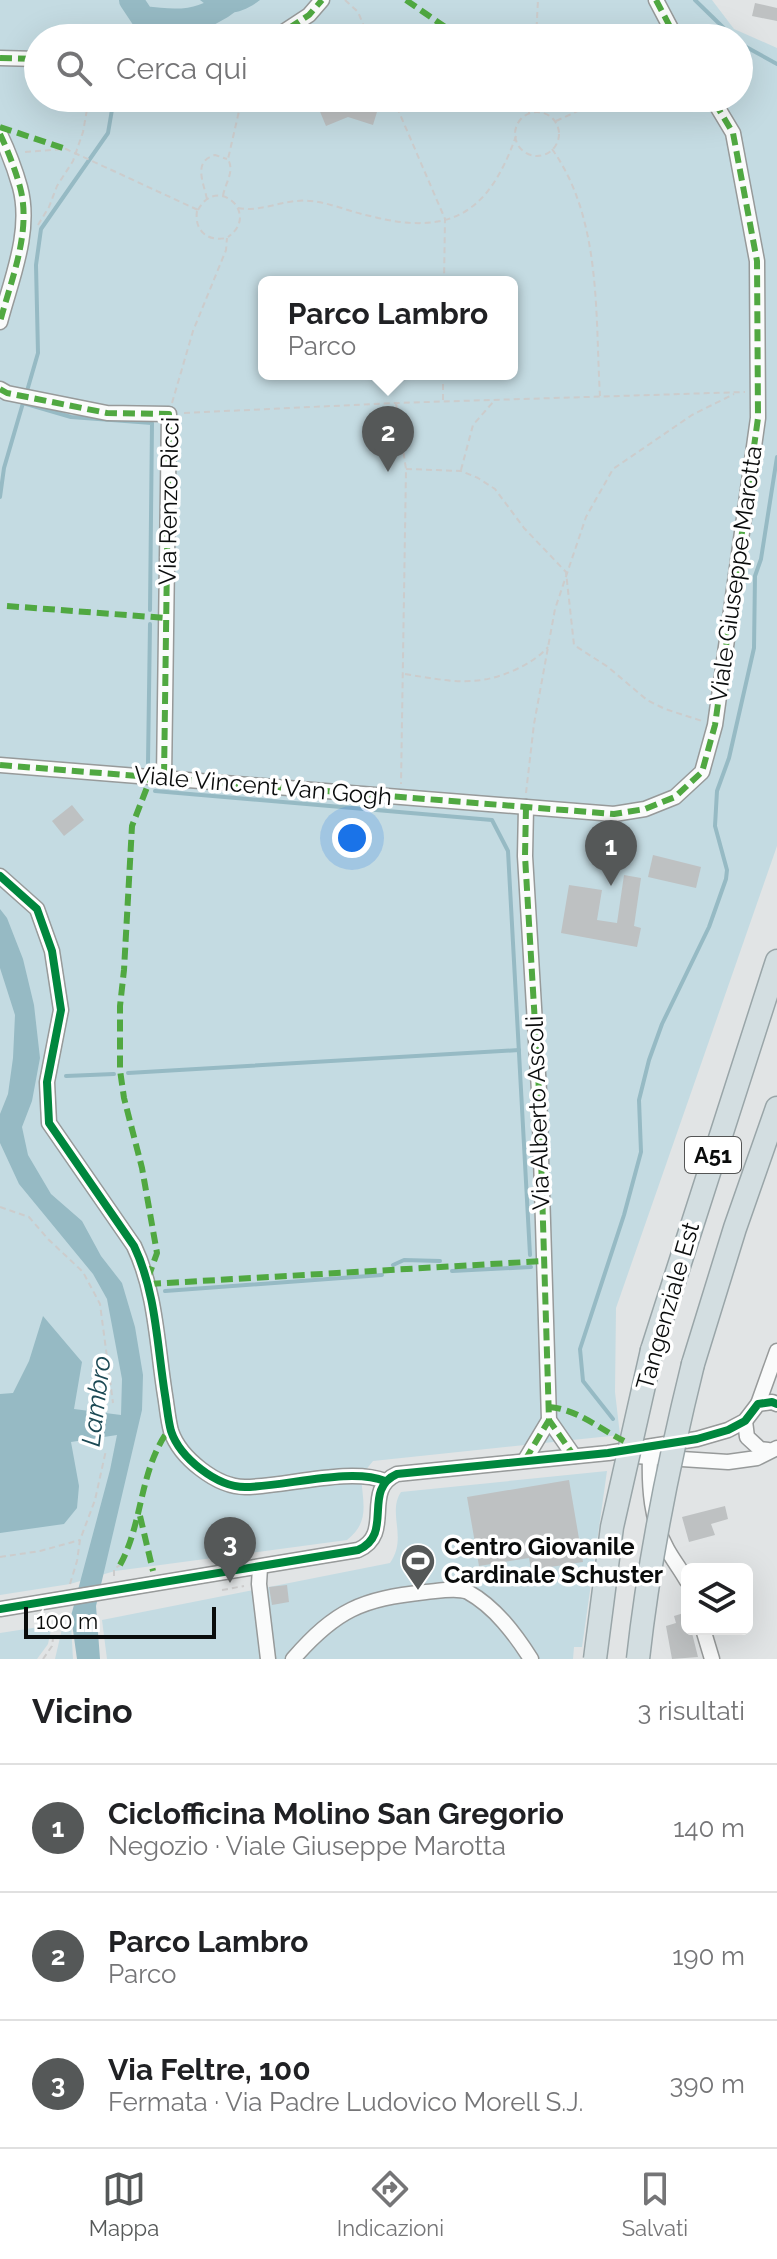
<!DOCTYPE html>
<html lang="it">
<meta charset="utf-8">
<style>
:root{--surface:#fff;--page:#f2f2f2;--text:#202124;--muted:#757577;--line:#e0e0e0;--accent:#555858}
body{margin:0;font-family:Raleway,sans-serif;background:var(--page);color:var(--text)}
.controls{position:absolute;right:24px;bottom:24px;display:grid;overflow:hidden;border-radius:12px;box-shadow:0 8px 32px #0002}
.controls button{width:72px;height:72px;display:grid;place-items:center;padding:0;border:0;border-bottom:2px solid var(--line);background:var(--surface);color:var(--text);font:40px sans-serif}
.scale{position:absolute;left:24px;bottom:20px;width:192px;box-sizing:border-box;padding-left:8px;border:4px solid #0a0c0c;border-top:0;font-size:22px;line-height:28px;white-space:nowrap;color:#0a0c0c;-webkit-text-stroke:6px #fff;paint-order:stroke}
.you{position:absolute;left:352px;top:838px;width:28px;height:28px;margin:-20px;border:6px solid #fff;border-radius:50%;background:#1a73e8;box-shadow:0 0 0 12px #1a73e833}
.badge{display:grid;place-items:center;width:52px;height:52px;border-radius:50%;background:var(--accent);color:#fff;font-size:26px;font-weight:700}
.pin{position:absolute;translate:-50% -66px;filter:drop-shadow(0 2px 4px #0008)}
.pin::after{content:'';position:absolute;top:42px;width:28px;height:24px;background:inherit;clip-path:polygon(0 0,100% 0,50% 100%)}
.popup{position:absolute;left:258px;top:276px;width:260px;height:104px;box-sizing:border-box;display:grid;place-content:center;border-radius:12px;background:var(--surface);filter:drop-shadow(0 2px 6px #0005);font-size:26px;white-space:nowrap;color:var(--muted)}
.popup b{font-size:30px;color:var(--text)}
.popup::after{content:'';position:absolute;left:50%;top:100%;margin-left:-16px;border:16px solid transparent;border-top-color:var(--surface)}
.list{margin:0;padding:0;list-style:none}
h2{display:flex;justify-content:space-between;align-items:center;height:104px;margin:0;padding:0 32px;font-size:34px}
h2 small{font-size:26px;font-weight:400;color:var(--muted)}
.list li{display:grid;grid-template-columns:52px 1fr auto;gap:24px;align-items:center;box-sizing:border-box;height:128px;padding:0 32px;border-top:2px solid var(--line)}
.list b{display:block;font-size:30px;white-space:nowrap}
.list p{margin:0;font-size:26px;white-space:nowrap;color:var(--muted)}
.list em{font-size:26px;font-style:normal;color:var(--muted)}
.icon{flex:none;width:44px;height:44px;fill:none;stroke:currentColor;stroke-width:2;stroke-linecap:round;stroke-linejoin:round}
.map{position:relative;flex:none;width:777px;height:1659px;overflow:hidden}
.search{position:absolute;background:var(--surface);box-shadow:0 8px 32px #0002;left:24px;right:24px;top:24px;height:88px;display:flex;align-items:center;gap:20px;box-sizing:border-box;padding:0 28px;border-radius:44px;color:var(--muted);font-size:30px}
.sheet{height:488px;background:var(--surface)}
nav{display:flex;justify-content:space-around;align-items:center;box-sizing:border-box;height:112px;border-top:2px solid var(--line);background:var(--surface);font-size:22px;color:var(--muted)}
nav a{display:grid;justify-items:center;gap:4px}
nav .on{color:var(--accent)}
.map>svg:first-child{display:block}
.green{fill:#c4dbe2;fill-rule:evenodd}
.water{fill:#96bac4}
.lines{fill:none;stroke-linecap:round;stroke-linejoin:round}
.stream{stroke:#96bac4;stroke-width:4}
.river{stroke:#96bac4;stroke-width:24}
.building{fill:#bec1c2}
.minor-casing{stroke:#979a9a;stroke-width:17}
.highway-casing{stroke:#99a5a8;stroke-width:25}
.path{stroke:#ccc;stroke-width:2;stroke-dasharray:6 4;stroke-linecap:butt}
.minor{stroke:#fafbfb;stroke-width:14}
.highway{stroke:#d3dee1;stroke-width:22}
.highway-bridge-casing{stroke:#99a5a8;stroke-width:25;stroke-linecap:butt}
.highway-bridge{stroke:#d3dee1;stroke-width:22}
.quiet{stroke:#50a841;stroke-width:6;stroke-dasharray:12 6;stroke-linecap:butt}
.cycleway-casing{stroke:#fff;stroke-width:13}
.cycleway{stroke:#00873e;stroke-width:8}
.labels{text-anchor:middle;stroke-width:7;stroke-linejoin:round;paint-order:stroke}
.shield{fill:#fff;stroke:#545555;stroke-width:2}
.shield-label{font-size:22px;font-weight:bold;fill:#0a0c0c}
.street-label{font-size:24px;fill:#0a0c0c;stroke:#fff}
.poi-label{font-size:24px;font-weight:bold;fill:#0a0c0c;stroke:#fff;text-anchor:start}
.water-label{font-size:26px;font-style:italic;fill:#1c4954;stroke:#fff}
</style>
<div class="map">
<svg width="777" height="1659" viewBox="0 0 777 1659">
<rect width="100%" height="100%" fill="#e1e4e5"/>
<!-- green -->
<g class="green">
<path d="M0 0H712L734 29 777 48V846L616 1308 615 1392 620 1435 373 1461 361 1476C363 1504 370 1522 347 1540L115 1571 70 1584 0 1595ZM38 38H739V98H38ZM264 282H512V374H264Z"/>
<path d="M607 1471 582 1647H574L573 1659H107L102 1620 390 1563C408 1538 387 1513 401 1492Z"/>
<path d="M67 1623 71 1625 73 1659H55L62 1629Z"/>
<path d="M52 1625 48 1644 37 1659H0V1633Z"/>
</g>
<!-- water -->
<g class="water">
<path d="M200 0H260C239 16 221 17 200 0Z"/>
<path d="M0 909 7 918 23 959 34 1005 40 1058 32 1101 22 1127 28 1155 51 1194 82 1221 101 1256 122 1283 135 1327 143 1375 142 1410 96 1606 100 1659H77L71 1616 110 1470 117 1435 71 1442 79 1486 77 1508 64 1524 0 1533V1394L13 1393 29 1361 43 1316 82 1362 74 1409 121 1415 122 1379 107 1299 93 1274 19 1184 0 1143V1114L8 1094 13 1058 15 1015 0 968Z"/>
</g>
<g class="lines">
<!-- stream -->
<g class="stream">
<path d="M695 0 734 38"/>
<path d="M132 38 143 18"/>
<path d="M739 43 777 64"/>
<path d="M27 391 38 353 36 265 41 229 108 133 114 98"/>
<path d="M0 497 4 468 23 403 71 417 152 423 150 610"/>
<path d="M148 763 150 624"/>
<path d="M155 791 492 820 508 851 530 1255"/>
<path d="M128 1073 519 1050"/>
<path d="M66 1076 114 1074"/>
<path d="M393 1265 404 1260 440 1261"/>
<path d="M452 1271 531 1267"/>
<path d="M165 1291 382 1275"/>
<path d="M613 1419 583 1381 580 1349 624 1215 641 1152 639 1100 649 1060 662 1024 709 927 726 879 727 870 715 826 717 791 729 758 754 648 755 576 761 559 777 457"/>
</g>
<!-- river -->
<path class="river" d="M131 0 143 18C178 23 203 23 231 0"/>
</g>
<!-- building -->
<g class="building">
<path d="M755 3 777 8V21L752 16Z"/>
<path d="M326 98H367L380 102 373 125 348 117 326 126 316 102Z"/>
<path d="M72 805 84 820 64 836 52 821Z"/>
<path d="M653 855 701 867 696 888 648 877Z"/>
<path d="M624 875 641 878 634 926 641 928 637 947 561 933 569 885 602 890 597 920 617 923Z"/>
<path d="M569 1480 583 1562 531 1570 529 1558 479 1566 467 1497Z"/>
<path d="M725 1506 728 1519 711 1524 715 1535 689 1542 682 1517Z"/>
<path d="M287 1585 289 1602 272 1605 269 1587Z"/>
<path d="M687 1612V1629H691L698 1657 672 1659 666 1626 676 1623 674 1616Z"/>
</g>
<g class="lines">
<!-- minor casing -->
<g class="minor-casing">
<g id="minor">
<path d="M656 0 676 38"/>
<path d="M274 38 309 15 322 0"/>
<path d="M0 58 38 59"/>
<path d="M0 134C8 151 15 169 20 187 32 231 11 280 0 322"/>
<path d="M0 389 7 393 107 413 169 414 164 778"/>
<path d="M0 765 614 814 645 809 675 797 702 772 715 725 758 418 757 261 733 133 712 98"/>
<path d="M526 807 525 856 539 1091 549 1420 574 1456"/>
<path d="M0 876 37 909 52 951 61 1010 47 1082 49 1123 134 1246C156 1292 157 1345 165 1395 167 1407 168 1420 171 1431 180 1458 217 1487 245 1487 284 1487 350 1467 385 1481"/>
<path d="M758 1404 777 1351"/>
<path d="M745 1421 747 1437 760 1449 768 1450"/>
<path d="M620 1455 728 1462 757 1458 777 1448"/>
<path d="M650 1456C649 1487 651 1521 667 1549 673 1560 681 1570 687 1581"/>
<path d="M525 1460 549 1420"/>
<path d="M260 1567 259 1584 268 1659"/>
<path d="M0 1609 358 1550C395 1534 361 1490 397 1474L608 1453 697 1439 728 1430 745 1421 758 1404 772 1402 777 1404"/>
<path d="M703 1629 712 1659"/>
<path d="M293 1659C336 1610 361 1599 426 1592 438 1591 457 1587 468 1592 495 1607 515 1634 531 1659"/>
</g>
</g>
<!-- highway casing -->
<g class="highway-casing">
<g id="highway">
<path d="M652 1350 777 961"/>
<path d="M693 1364 735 1228 777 1108"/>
</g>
</g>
<!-- path -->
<g class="path">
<path d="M345 0 358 12 369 38"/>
<path d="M536 38 538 0"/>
<path d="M393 98 445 219 444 282"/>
<circle cx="537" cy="134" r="22"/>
<path d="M529 113V98"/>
<path d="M556 121 606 98"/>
<path d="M552 149C602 219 595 315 600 396"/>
<path d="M25 152 66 149 198 210"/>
<path d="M223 196C225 183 235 172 228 159L242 98"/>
<path d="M207 199C203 181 193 161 215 155L227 159"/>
<path d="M238 208C261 213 285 198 311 201 331 203 350 212 370 216 452 237 489 212 516 136"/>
<path d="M198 210C217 174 261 214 228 237"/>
<path d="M197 211C194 230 207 242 226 238"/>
<path d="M38 225 49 207 57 186 73 161 83 132 89 98"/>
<path d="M443 400V374"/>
<path d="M172 403 193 331 226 250 227 238"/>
<path d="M396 403 406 469 401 784"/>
<path d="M184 413 396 403 745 392"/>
<path d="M406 469 461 471 478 478 495 489 524 528 566 572 574 645 608 667 647 700 665 709 702 721"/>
<path d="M461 470 473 425 493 402"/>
<path d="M405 674C448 681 476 688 517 669 529 663 539 657 548 647"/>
<path d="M526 793 534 724 555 609 586 517 613 469 692 415 734 394"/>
<path d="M0 1207 29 1217 48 1239 83 1272 100 1304 113 1403"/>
<path d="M0 1557 40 1551 80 1540"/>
<path d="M114 1576V1569L120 1565"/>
<path d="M70 1584 77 1561 80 1540 95 1500 106 1450"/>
<path d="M222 1590 244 1586"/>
<path d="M43 1659 52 1646 56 1617"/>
</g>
<!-- minor -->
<use href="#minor" class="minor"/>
<!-- highway -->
<use href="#highway" class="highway"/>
<!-- highway-bridge casing -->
<g class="highway-bridge-casing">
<g id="highway-bridge">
<path d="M595 1659 612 1527 652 1350"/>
<path d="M638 1659C649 1559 669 1461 693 1364"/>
</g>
</g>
<!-- highway-bridge -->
<use href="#highway-bridge" class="highway-bridge"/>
<!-- quiet -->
<g class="quiet">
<path d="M406 0 461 38"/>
<path d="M656 0 676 38"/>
<path d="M274 38 309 15 322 0"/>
<path d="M0 58 38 59"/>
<path d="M527 98 529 99"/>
<path d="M0 127 66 149"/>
<path d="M0 134C8 151 15 169 20 187 32 231 11 280 0 322"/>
<path d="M0 389 7 393 107 413 169 414 164 778"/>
<path d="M7 606 166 618"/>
<path d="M0 765 614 814 645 809 675 797 702 772 715 725 758 418 757 261 733 133 712 98"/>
<path d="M526 807 525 856 539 1091 549 1420 574 1456"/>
<path d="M148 1278 157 1253 142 1168 124 1098 120 1070V1006L124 970 132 826 151 777"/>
<path d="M149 1284 544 1261"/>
<path d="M549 1407C577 1409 598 1428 624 1441"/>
<path d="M525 1460 549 1420"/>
<path d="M140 1516 153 1571"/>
<path d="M120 1565C144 1521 139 1467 171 1427"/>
</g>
<!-- cycleway casing -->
<g class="cycleway-casing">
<g id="cycleway">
<path d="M0 876 37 909 52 951 61 1010 47 1082 49 1123 134 1246C156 1292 157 1345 165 1395 167 1407 168 1420 171 1431 180 1458 217 1487 245 1487 284 1487 350 1467 385 1481"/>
<path d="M0 1609 358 1550C395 1534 361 1490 397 1474L608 1453 697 1439 728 1430 745 1421 758 1404 772 1402 777 1404"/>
</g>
</g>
<!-- cycleway -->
<use href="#cycleway" class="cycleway"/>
</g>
<!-- icons -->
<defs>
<g id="stadium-pin" transform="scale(1.8)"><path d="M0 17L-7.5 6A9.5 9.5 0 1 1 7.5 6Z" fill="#555858" stroke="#fff"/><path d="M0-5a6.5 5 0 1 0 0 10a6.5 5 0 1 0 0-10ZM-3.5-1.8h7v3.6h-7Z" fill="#fff"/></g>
</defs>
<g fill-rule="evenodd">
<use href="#stadium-pin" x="418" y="1561"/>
</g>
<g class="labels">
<!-- shield labels -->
<rect class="shield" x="685" y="1137" width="56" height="36" rx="6"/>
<g class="shield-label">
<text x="713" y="1163">A51</text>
</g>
<!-- street labels -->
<g class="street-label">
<text transform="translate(169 501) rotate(-89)" y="8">Via Renzo Ricci</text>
<text transform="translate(736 574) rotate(-82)" y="8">Viale Giuseppe Marotta</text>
<text transform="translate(263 786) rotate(5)" y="8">Viale Vincent Van Gogh</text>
<text transform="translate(538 1113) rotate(-92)" y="8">Via Alberto Ascoli</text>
<text transform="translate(668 1306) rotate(-74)" y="8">Tangenziale Est</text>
</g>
<!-- poi labels -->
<g class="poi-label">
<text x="444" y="1555">Centro Giovanile<tspan x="444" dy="28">Cardinale Schuster</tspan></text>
</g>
<!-- water labels -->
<g class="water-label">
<text transform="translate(96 1401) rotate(-83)" y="9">Lambro</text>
</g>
</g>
</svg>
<div class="controls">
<button><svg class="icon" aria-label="layers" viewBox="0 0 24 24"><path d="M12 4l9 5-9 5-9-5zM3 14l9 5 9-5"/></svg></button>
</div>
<div class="scale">100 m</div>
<div class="you"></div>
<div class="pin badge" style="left:611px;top:886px">1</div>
<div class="pin badge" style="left:388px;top:472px">2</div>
<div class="popup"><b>Parco Lambro</b>Parco</div>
<div class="pin badge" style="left:230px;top:1583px">3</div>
<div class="search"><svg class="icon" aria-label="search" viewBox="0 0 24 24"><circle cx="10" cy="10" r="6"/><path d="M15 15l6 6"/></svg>Cerca qui</div>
</div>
<section class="sheet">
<h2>Vicino<small>3 risultati</small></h2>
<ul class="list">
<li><span class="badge">1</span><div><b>Ciclofficina Molino San Gregorio</b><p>Negozio · Viale Giuseppe Marotta</p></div><em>140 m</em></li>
<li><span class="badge">2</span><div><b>Parco Lambro</b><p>Parco</p></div><em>190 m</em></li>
<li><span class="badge">3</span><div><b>Via Feltre, 100</b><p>Fermata · Via Padre Ludovico Morell S.J.</p></div><em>390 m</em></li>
</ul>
</section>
<nav>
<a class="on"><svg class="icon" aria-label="map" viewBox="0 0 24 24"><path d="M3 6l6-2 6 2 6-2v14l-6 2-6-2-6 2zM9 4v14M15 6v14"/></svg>Mappa</a>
<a><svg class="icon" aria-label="directions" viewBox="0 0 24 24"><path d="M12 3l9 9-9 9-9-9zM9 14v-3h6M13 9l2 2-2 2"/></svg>Indicazioni</a>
<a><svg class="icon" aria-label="saved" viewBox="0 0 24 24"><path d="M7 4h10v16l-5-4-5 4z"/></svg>Salvati</a>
</nav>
